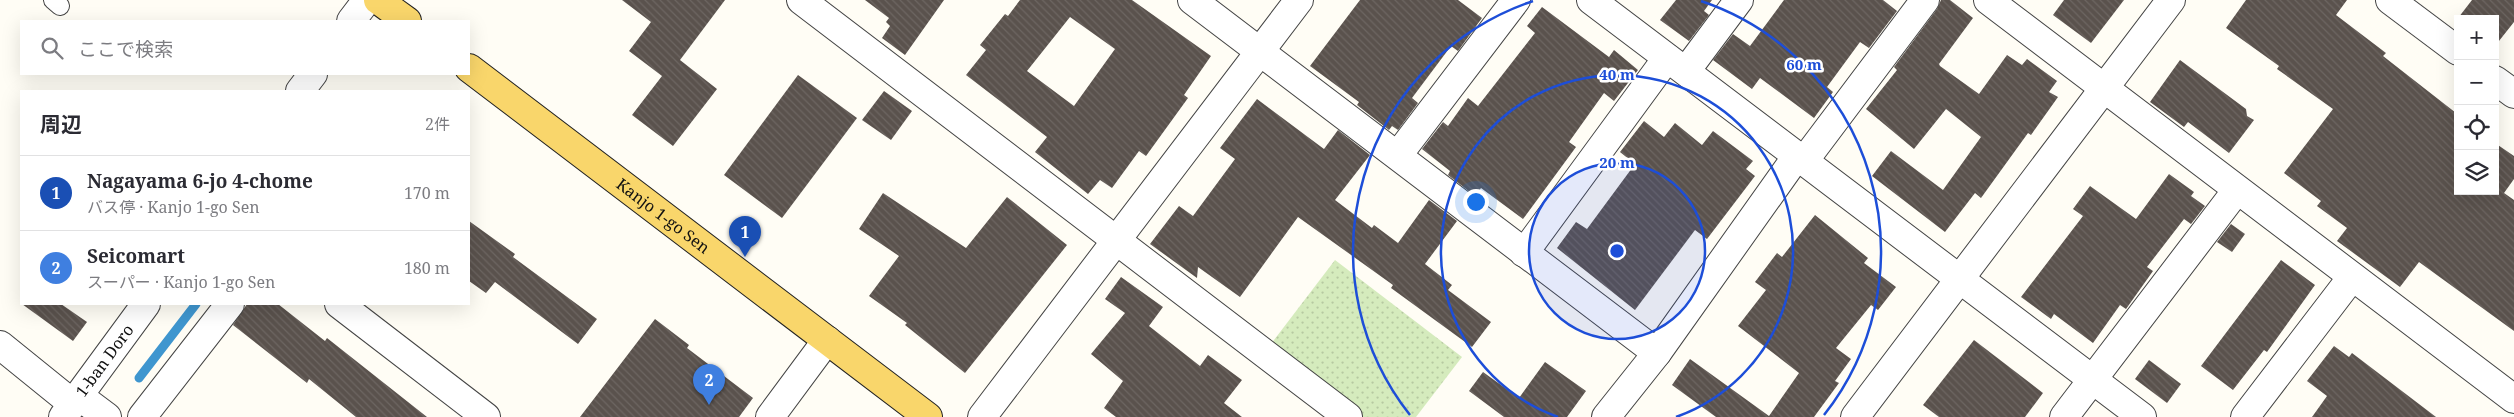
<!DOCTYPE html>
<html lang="ja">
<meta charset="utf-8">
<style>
:root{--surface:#fff;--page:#f2f2f3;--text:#2b2b33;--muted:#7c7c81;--line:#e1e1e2;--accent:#0b8043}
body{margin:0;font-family:"Noto Serif","Noto Sans JP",serif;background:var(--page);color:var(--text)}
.controls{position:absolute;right:15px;top:15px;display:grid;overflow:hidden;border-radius:0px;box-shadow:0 5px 20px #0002}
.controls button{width:45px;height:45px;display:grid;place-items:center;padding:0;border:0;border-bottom:1px solid var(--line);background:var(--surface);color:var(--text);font:25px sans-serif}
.you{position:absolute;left:1475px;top:201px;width:18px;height:18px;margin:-12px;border:4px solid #fff;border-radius:50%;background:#1a73e8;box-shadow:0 0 0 8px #1a73e833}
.badge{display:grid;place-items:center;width:32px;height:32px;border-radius:50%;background:var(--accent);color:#fff;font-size:16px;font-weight:700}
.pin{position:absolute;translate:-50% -41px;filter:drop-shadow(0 1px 2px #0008)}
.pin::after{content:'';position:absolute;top:26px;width:18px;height:15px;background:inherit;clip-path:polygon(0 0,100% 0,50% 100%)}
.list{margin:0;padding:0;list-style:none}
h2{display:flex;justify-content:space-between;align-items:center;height:65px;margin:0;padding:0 20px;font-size:21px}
h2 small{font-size:16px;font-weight:400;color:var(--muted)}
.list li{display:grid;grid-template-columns:32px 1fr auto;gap:15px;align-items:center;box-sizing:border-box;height:75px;padding:0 20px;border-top:1px solid var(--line)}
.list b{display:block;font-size:19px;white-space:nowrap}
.list p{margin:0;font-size:16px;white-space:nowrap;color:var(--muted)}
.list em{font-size:16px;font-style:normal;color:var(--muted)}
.icon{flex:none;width:28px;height:28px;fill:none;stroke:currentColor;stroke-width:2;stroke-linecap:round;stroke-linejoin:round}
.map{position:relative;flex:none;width:2514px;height:417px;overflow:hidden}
.search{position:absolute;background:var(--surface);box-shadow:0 5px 20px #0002;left:20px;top:20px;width:450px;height:55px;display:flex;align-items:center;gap:12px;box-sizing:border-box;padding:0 18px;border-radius:0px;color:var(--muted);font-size:19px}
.panel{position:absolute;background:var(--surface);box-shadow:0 5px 20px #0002;left:20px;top:90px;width:450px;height:215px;border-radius:0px}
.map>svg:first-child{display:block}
.park{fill:url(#park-dots)}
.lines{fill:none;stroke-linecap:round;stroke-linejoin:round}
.stream{stroke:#3f96cf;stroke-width:9}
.building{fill:url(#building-back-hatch);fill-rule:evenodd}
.service-casing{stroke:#444;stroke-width:20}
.minor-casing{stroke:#444;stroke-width:30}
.tertiary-casing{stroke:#444;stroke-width:30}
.primary-casing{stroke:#222;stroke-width:30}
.service{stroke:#fff;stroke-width:18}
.minor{stroke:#fff;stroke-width:28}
.tertiary{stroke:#fff;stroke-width:28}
.primary{stroke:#f9d66b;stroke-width:28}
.ring{fill:none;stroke:#1d4ed8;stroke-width:2.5}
.labels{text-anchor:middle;stroke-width:5;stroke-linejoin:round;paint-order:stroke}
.street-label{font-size:16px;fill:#111;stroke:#fff}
.centre{fill:#1d4ed8;stroke:#fff;stroke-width:2.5}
.ring-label{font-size:15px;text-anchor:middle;font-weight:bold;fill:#1d4ed8;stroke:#fff;stroke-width:5;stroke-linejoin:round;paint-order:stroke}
</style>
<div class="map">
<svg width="2514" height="417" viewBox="0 0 2514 417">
<defs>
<pattern id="park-dots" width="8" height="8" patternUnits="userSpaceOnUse" patternTransform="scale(1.25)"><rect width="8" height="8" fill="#d5ebbd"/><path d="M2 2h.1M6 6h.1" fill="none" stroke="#b6c8a1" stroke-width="1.8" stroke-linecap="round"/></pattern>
<pattern id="building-back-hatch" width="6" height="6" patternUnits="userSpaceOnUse" patternTransform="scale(1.25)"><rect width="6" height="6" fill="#5a524d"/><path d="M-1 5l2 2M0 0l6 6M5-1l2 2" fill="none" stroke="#6d6662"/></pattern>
</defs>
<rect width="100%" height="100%" fill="#fffdf5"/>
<!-- park -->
<path class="park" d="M1335 260 1462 357 1416 417H1348L1264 353Z"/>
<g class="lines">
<!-- stream -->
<path class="stream" d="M139 378 196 304"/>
</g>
<!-- building -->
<g class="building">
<path d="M622 0H725L680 60 717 89 673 146 632 115 662 76 629 51 651 22Z"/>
<path d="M865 0H944L905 55 882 38 890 26 886 22 889 18Z"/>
<path d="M1020 0H1132L1211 56 1184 95 1188 98 1146 156 1139 151 1112 188 1100 180 1088 194 1035 152 1047 137 966 75 986 50 980 45 1005 14 1008 16ZM1070 17 1115 49 1074 106 1027 71Z"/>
<path d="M1360 0H1458L1482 18 1458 51 1451 46 1412 98 1418 103 1398 130 1392 126 1389 130 1357 105 1359 102 1310 66Z"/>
<path d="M1676 0H1712L1704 11 1709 15 1689 41 1660 20Z"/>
<path d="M1784 0H1883L1897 11 1869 48 1860 42 1827 87 1833 92 1814 118 1760 78 1752 89 1713 60 1733 34 1750 46Z"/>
<path d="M1941 0H1950L1973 18 1939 64 1940 66 1979 94 2007 55 2022 65 2027 59 2057 81 2049 92 2058 97 2031 135 2028 133 1981 198 1975 193 1945 232 1872 176 1891 151 1943 190 1981 137 1946 109 1914 149 1866 109 1897 70 1894 67 1937 9Z"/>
<path d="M2064 0H2124L2091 43 2053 15Z"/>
<path d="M2246 0H2347L2336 15 2386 53 2383 56 2456 113 2458 191H2495V143L2514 156V179L2504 193 2514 200V331L2419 262 2400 287 2337 241 2347 228 2317 206 2321 201 2284 173 2333 109 2277 69 2279 66 2226 28Z"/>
<path d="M2472 0H2514V22L2495 46V19H2458V24L2455 22Z"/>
<path d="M1542 7 1609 57 1614 50 1638 70 1614 101 1604 93 1569 142 1576 147 1523 219 1481 188 1475 196 1448 175 1450 171 1422 149 1443 122 1448 126 1468 98 1478 106 1535 33 1527 26Z"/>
<path d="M2180 60 2246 109 2247 116 2254 120 2229 153 2188 122 2184 127 2150 102Z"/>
<path d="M798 75 857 118 782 218 724 175Z"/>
<path d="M884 91 912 111 891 140 862 120Z"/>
<path d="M1257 99 1324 149 1338 130 1370 155 1335 200 1372 228 1374 225 1398 243 1429 200 1457 221 1425 264 1452 285 1448 290 1491 322 1472 347 1391 288 1393 285 1298 217 1240 297 1198 267 1197 278 1150 244 1179 206 1193 216 1235 159 1220 148Z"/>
<path d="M1644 121 1664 137 1675 123 1702 145 1713 131 1753 161 1746 169 1755 176 1707 239 1695 230 1635 310 1557 248 1576 222 1587 229 1635 164 1620 152Z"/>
<path d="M2169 174 2194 192 2191 196 2205 206 2191 224 2184 219 2147 267 2153 271 2126 309 2120 305 2093 343 2054 314 2051 319 2021 297 2083 216 2073 209 2090 186 2136 219Z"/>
<path d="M883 193 966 248 1007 197 1067 245 965 373 905 325 907 323 869 296 899 256 859 229Z"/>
<path d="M1815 215 1868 258 1864 263 1896 287 1878 310 1871 305 1836 348 1851 359 1835 381 1839 383 1814 417H1716L1672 385 1690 359 1769 416 1799 373 1738 326 1766 290 1755 282 1777 253 1782 257Z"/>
<path d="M469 221 515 254 513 257 597 319 578 344 495 282 486 293 469 281Z"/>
<path d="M2231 224 2245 234 2232 252 2217 242Z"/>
<path d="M2281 260 2315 285 2267 352 2264 350 2233 390 2201 366Z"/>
<path d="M1121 277 1163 307 1149 326 1200 366 1208 355 1242 380 1224 403 1242 417H1116L1104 408 1123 381 1091 354 1125 313 1105 299Z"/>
<path d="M22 304H61L87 322 73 341Z"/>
<path d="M247 304H278L325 341 327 338 427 417H356L309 379 307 383 233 325Z"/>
<path d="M655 319 689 345 687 348 753 398 739 417H580Z"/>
<path d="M1974 340 2043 393 2025 417H1939L1923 405Z"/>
<path d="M2334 346 2349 357 2352 353 2436 417H2312L2327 396 2307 381Z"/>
<path d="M2149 360 2181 384 2167 403 2135 379Z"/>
<path d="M1545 362 1586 391 1567 417H1504L1469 391 1483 372 1519 398Z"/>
</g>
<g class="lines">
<!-- service casing -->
<g class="service-casing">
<path id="service" d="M53 0 60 6"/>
</g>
<!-- minor casing -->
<g class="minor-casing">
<g id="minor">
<path d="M801 0 1348 417"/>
<path d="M1192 0 1657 353"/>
<path d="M1591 0 2142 417"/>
<path d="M1988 0 2514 399"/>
<path d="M2390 0 2458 51"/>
<path d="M1686 71 1739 0"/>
<path d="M2495 80 2514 94"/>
<path d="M1398 155 1516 0"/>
<path d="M1804 161 1925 0"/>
<path d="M1524 253 1667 58"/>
<path d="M339 304 486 417"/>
<path d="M0 345 73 404"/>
<path d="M79 396 107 417"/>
<path d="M142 417 230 304"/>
<path d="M770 417 827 340"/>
<path d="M982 417 1299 0"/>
<path d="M1606 417 1657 353 1797 156"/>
<path d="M1855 417 2171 0"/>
<path d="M2064 417 2237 190"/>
<path d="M2245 417 2352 277"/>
</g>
</g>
<!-- tertiary casing -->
<g class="tertiary-casing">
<g id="tertiary">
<path d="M351 21 367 0"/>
<path d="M300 91 313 74"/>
<path id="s1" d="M63 417 146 304"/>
</g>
</g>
<!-- primary casing -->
<g class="primary-casing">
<g id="primary">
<path d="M378 0 407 21"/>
<path id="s2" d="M469 68 928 417"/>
</g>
</g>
<!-- service -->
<use href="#service" class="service"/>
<!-- minor -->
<use href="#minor" class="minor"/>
<!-- tertiary -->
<use href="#tertiary" class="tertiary"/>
<!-- primary -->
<use href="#primary" class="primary"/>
</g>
<!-- distance rings -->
<circle cx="1617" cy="251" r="88" fill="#1d4ed8" fill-opacity=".12"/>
<g class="ring">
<circle cx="1617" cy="251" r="88"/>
<path d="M1558 417A176 176 0 1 1 1676 417"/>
<path d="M1410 415A264 264 0 0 1 1533 1M1701 1A264 264 0 0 1 1824 415"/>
</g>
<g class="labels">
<!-- street labels -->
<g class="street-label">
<text dy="6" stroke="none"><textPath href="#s2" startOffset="244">Kanjo 1-go Sen</textPath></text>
<text dy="6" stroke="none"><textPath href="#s1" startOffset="70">1-ban Doro</textPath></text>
</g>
</g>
<circle cx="1617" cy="251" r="8" class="centre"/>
<g class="ring-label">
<text x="1804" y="70">60 m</text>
<text x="1617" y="80">40 m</text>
<text x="1617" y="168">20 m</text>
</g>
</svg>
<div class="controls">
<button>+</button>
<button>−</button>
<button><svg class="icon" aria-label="locate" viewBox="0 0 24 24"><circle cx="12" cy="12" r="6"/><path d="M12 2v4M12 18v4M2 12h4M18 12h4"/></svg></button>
<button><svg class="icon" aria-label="layers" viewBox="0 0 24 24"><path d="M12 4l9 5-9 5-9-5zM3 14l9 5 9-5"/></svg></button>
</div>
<div class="you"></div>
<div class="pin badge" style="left:745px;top:257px;background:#1a4fb4">1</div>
<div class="pin badge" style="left:709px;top:405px;background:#3f7fe0">2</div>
<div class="search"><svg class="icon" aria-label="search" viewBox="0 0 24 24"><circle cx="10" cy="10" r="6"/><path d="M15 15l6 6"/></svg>ここで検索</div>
<section class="panel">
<h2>周辺<small>2件</small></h2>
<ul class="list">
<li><span class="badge" style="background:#1a4fb4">1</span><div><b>Nagayama 6-jo 4-chome</b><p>バス停 · Kanjo 1-go Sen</p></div><em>170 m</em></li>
<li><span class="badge" style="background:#3f7fe0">2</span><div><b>Seicomart</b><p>スーパー · Kanjo 1-go Sen</p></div><em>180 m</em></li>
</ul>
</section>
</div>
